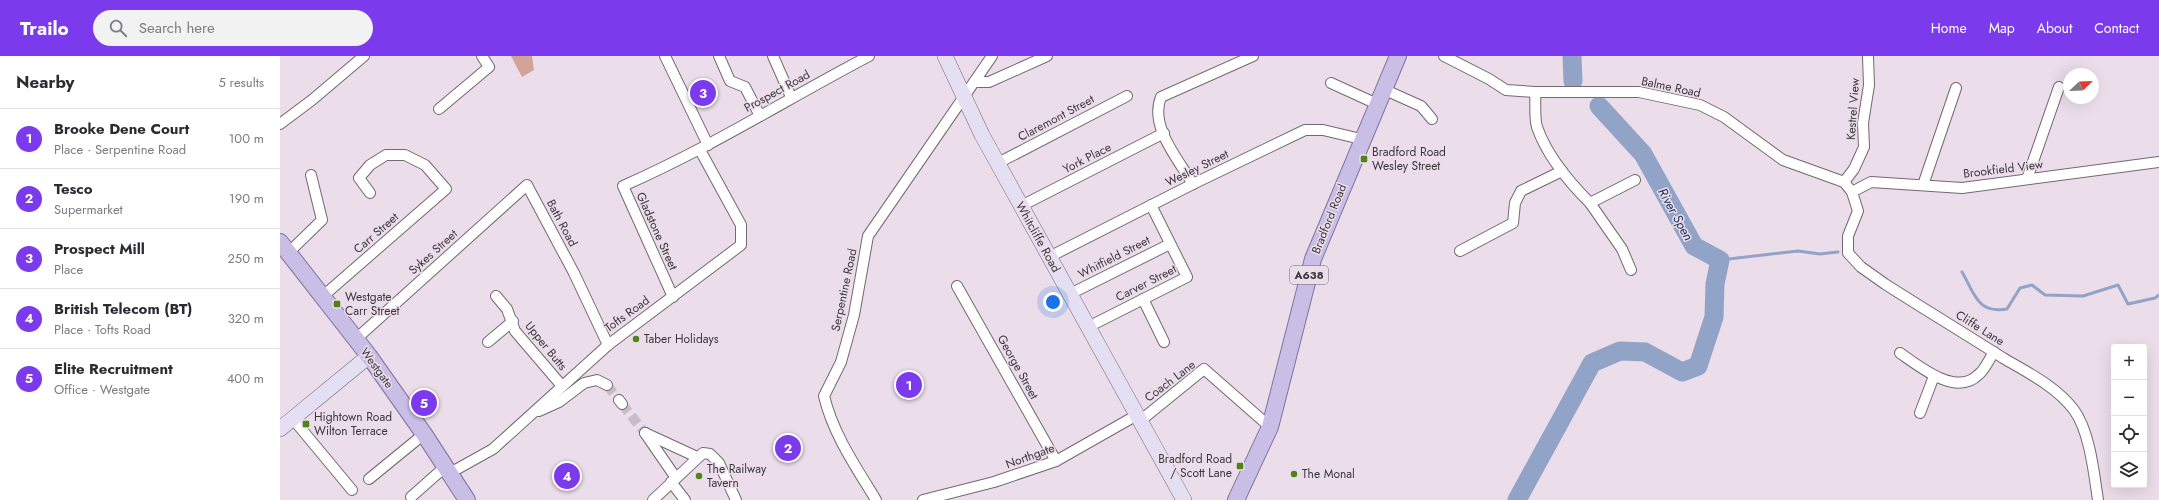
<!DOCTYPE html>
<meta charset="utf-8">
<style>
:root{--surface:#fff;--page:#f2f2f3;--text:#2b2b33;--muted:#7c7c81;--line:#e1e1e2;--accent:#7c3aed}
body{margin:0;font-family:Jost,sans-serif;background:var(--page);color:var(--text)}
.controls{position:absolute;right:12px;bottom:12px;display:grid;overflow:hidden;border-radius:4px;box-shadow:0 4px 16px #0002}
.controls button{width:36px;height:36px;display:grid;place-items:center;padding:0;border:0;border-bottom:1px solid var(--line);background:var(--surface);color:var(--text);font:20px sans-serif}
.compass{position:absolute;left:1783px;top:12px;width:36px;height:36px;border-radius:50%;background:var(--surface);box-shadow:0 4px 16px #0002;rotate:67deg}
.you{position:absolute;left:773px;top:246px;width:14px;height:14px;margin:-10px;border:3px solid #fff;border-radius:50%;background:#1a73e8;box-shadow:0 0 0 6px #1a73e833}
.badge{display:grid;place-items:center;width:26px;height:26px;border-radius:50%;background:var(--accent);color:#fff;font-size:13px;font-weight:700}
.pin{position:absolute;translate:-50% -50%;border:2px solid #fff;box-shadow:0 1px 4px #0006}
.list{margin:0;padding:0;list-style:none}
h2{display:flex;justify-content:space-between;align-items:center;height:52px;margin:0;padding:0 16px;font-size:17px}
h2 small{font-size:13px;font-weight:400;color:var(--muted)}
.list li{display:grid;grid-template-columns:26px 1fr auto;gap:12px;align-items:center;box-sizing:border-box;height:60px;padding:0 16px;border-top:1px solid var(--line)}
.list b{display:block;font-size:15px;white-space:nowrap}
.list p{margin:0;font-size:13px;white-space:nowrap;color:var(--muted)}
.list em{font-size:13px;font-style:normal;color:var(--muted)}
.icon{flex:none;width:22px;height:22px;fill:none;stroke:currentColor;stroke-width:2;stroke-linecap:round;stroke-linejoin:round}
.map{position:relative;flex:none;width:1879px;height:444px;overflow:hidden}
header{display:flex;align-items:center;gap:24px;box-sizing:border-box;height:56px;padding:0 20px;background:var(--accent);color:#fff}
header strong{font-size:19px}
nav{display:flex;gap:22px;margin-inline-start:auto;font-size:14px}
.search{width:280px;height:36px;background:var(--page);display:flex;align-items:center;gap:10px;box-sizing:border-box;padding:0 14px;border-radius:22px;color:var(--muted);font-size:15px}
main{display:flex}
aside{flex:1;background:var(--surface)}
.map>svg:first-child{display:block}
.forest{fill:#d2a499}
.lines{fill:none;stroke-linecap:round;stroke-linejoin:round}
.stream{stroke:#91a4c8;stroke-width:3}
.river{stroke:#91a4c8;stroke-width:19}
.street-tunnel{stroke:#c8bcc7;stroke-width:10;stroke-dasharray:10 5;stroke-linecap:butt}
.street-casing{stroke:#746872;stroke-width:12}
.secondary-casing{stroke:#746872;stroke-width:16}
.primary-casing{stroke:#80739f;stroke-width:18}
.street{stroke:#fff;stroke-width:10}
.secondary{stroke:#e4dff2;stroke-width:15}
.primary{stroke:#c8bee6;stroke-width:16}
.poi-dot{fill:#508318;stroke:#ebddea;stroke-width:1.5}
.labels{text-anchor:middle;stroke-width:3;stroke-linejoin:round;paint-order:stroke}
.shield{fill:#ebddea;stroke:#706970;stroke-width:1}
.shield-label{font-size:11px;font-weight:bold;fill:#3c373c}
.street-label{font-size:12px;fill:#3c373c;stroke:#ebddea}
.poi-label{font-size:12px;fill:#3c373c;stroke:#ebddea;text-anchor:start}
.water-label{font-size:13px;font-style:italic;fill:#1c3361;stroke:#ebddea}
</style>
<header>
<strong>Trailo</strong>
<div class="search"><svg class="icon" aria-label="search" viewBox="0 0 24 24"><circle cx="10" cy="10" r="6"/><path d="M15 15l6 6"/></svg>Search here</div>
<nav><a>Home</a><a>Map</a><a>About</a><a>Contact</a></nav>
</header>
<main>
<aside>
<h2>Nearby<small>5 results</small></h2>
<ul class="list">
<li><span class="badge">1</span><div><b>Brooke Dene Court</b><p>Place · Serpentine Road</p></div><em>100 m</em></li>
<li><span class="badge">2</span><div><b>Tesco</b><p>Supermarket</p></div><em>190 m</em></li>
<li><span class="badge">3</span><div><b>Prospect Mill</b><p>Place</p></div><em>250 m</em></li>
<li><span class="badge">4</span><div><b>British Telecom (BT)</b><p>Place · Tofts Road</p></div><em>320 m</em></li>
<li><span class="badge">5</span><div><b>Elite Recruitment</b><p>Office · Westgate</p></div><em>400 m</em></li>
</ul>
</aside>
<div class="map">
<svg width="1879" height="444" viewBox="0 0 1879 444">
<rect width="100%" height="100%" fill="#ebddea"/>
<!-- forest -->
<path class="forest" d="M231 0H252L254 14 242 21Z"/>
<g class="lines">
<!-- stream -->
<g class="stream">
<path d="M1440 204 1518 195 1540 198 1558 196"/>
<path d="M1682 216C1695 238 1697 258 1727 253L1740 232 1752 229 1765 239 1803 240 1838 229 1848 248 1875 242 1879 239"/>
</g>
<!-- river -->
<g class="river">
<path d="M1292 0 1293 25"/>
<path d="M1237 444 1312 307 1340 295 1365 296 1402 316 1418 310 1434 261 1435 228 1440 204 1414 190 1363 98 1319 50"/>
</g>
<!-- street-tunnel -->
<g class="street-tunnel">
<path d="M327 329 339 344"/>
<path d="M342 348 365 377"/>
</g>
<!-- street casing -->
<g class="street-casing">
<g id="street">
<path d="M385 0 428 89"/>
<path d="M439 0 450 25 465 31 480 60"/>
<path d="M493 0 511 41"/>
<path d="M1164 0 1209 23 1226 34 1255 36H1359L1420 49 1444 61 1503 104 1564 126 1572 136 1578 155 1568 180V197L1581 211 1605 228C1644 253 1684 277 1723 302 1747 316 1777 331 1794 354 1810 376 1814 418 1818 444"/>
<path d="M694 26H709L767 0"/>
<path d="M1051 27 1097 48"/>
<path d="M1103 33 1141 50 1152 63"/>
<path d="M1255 36C1256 47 1254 61 1257 71 1267 100 1289 126 1310 147L1355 124"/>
<path d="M159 53 209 11 202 0"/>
<path d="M0 68 32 44 84 0"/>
<path d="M718 107 847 40"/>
<path d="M1747 123 1779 31"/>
<path d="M1564 126 1574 113 1584 91 1583 67 1589 29 1588 0"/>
<path d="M913 128C898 103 869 70 881 41L973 0"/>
<path d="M1643 129 1676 32"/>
<path d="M1572 136 1591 126 1682 132 1879 106"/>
<path d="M1310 147 1342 193 1351 214"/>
<path d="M741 150 884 77"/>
<path d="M1180 195 1233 167 1235 147 1241 135 1282 115"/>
<path d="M7 198 42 164 31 119"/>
<path d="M769 201 913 128 1025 74H1043L1081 83"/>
<path d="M677 230 776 405"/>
<path d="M790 238 890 188"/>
<path d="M216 240 227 253 235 275 282 330"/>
<path d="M42 241 166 133 145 109 125 99H106L90 109 79 122 90 137"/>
<path d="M393 241 343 130C428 93 507 43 589 0"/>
<path d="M863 243 884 286"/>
<path d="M808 271 907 221 871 149"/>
<path d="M76 283 247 129 294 217 328 289"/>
<path d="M208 286 233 265"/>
<path d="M1620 297C1639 310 1676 341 1698 319 1705 314 1709 303 1714 296"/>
<path d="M339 344 342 348"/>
<path d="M259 355 279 346 304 327 317 324 327 329"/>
<path d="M1640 357 1654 320"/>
<path d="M13 363 72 434"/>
<path d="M860 365 924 313 990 371"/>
<path d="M365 377 417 401"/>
<path d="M365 377 396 422"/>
<path d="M170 417 213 393 328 289 461 189V169L420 94"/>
<path d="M89 423 144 378"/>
<path d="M391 426 405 444"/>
<path d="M131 441 166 410"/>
<path d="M373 444 423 397 430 398 439 407 456 444"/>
<path d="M596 444C576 411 553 378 544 340L561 306 574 259 588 180 712 0"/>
<path d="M643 444 714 426 776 405 857 359"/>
</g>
</g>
<!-- secondary casing -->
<g class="secondary-casing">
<g id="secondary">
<path d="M665 0 702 79 904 444"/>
<path d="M0 373 89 300"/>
</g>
</g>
<!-- primary casing -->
<g class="primary-casing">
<g id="primary">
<path d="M0 186 89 300 144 378 187 444"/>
<path d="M956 444 990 371 1033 203 1118 0"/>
</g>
</g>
<!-- street -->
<use href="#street" class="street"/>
<!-- secondary -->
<use href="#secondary" class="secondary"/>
<!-- primary -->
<use href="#primary" class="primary"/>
</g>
<!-- markers -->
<g class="poi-dot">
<rect x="1080" y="99" width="8" height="8" rx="2"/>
<rect x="53" y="244" width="8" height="8" rx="2"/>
<circle cx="356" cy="283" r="4"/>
<rect x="22" y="364" width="8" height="8" rx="2"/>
<rect x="956" y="406" width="8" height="8" rx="2"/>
<circle cx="1014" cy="418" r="4"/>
<circle cx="419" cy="420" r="4"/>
</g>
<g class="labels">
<!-- shield labels -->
<rect class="shield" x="1010" y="210" width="38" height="18" rx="3"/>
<g class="shield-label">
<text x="1029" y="223">A638</text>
</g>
<!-- street labels -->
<g class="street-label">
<text transform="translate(1391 31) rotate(12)" y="4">Balme Road</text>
<text transform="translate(497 35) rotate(-29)" y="4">Prospect Road</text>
<text transform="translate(1573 53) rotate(-86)" y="4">Kestrel View</text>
<text transform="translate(776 62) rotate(-28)" y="4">Claremont Street</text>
<text transform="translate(807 102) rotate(-27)" y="4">York Place</text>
<text transform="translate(917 112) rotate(-26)" y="4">Wesley Street</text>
<text transform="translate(1723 113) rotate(-7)" y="4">Brookfield View</text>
<text transform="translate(1049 163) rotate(-68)" y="4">Bradford Road</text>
<text transform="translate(282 167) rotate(62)" y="4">Bath Road</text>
<text transform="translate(377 175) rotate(66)" y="4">Gladstone Street</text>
<text transform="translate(96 177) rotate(-41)" y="4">Carr Street</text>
<text transform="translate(758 181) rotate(61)" y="4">Whitcliffe Road</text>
<text transform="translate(153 196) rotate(-42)" y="4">Sykes Street</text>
<text transform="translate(834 201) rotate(-27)" y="4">Whitfield Street</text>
<text transform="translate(866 227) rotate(-27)" y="4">Carver Street</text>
<text transform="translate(564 234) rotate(-78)" y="4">Serpentine Road</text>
<text transform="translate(347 258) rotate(-36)" y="4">Tofts Road</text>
<text transform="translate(1700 272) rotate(32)" y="4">Cliffe Lane</text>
<text transform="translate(266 290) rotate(51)" y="4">Upper Butts</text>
<text transform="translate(738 311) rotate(61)" y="4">George Street</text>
<text transform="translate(97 312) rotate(54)" y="4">Westgate</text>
<text transform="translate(890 325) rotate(-37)" y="4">Coach Lane</text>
<text transform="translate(750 400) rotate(-20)" y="4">Northgate</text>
</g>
<!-- poi labels -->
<g class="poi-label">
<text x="1092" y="100">Bradford Road<tspan x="1092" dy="14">Wesley Street</tspan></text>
<text x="65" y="245">Westgate<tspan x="65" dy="14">Carr Street</tspan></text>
<text x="364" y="287">Taber Holidays</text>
<text x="34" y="365">Hightown Road<tspan x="34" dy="14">Wilton Terrace</tspan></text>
<text x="952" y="407" text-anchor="end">Bradford Road<tspan x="952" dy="14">/ Scott Lane</tspan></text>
<text x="427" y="417">The Railway<tspan x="427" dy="14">Tavern</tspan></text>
<text x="1022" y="422">The Monal</text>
</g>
<!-- water labels -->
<g class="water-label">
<text transform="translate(1396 158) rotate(61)" y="5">River Spen</text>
</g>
</g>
</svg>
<div class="controls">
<button>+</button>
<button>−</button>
<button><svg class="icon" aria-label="locate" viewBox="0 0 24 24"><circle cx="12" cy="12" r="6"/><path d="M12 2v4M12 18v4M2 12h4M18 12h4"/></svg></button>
<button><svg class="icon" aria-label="layers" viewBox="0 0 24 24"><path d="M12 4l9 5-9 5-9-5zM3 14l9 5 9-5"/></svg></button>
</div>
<svg class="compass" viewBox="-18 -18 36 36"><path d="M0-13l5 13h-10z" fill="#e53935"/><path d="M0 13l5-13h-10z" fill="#7c7c81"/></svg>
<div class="you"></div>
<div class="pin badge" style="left:629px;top:329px">1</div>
<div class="pin badge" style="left:508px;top:392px">2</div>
<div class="pin badge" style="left:423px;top:37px">3</div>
<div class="pin badge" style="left:287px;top:420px">4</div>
<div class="pin badge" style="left:144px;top:347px">5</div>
</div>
</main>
